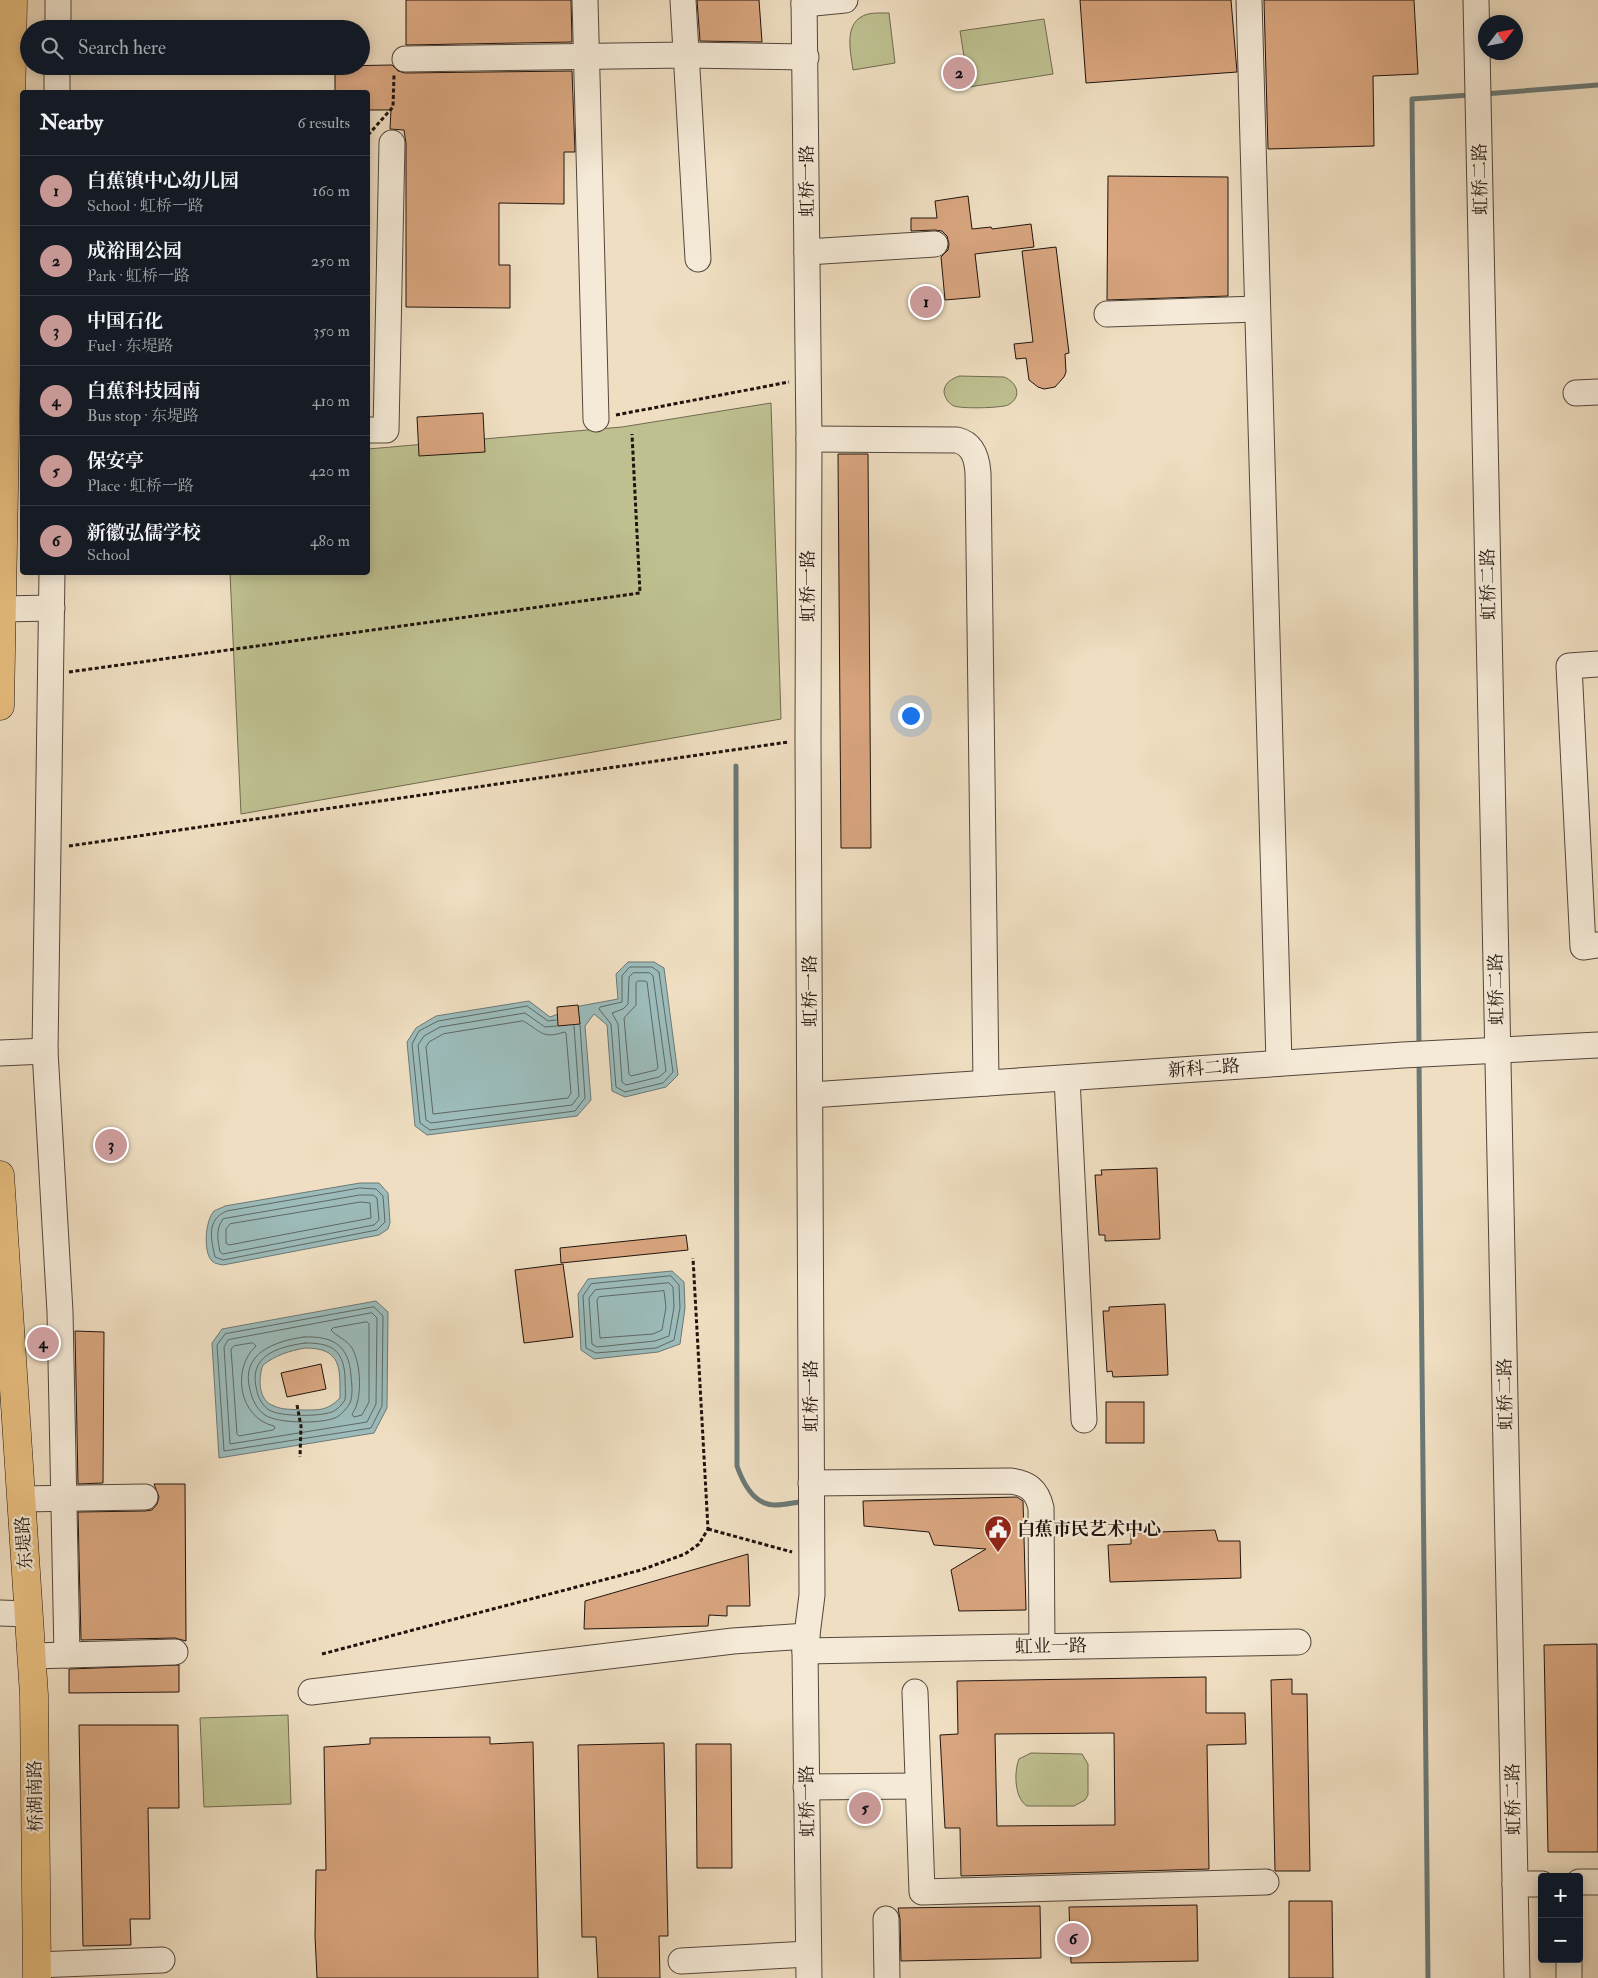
<!DOCTYPE html>
<meta charset="utf-8">
<style>
:root{--surface:#171b24;--page:#242831;--text:#f1f3f6;--muted:#9ea1a6;--line:#363941;--accent:#c59692}
body{margin:0;font-family:"IM FELL Double Pica","Noto Serif SC",serif;background:var(--page);color:var(--text)}
.controls{position:absolute;right:15px;bottom:15px;display:grid;overflow:hidden;border-radius:5px;box-shadow:0 2px 12px #0003}
.controls button{width:45px;height:45px;display:grid;place-items:center;padding:0;border:0;border-bottom:1px solid var(--line);background:var(--surface);color:var(--text);font:25px sans-serif}
.compass{position:absolute;left:1478px;top:15px;width:45px;height:45px;border-radius:50%;background:var(--surface);box-shadow:0 2px 12px #0003;rotate:58deg}
.you{position:absolute;left:910px;top:715px;width:18px;height:18px;margin:-12px;border:4px solid #fff;border-radius:50%;background:#1a73e8;box-shadow:0 0 0 8px #1a73e833}
.badge{display:grid;place-items:center;width:32px;height:32px;border-radius:50%;background:var(--accent);color:#111;font-size:16px;font-weight:700}
.pin{position:absolute;translate:-50% -50%;border:2px solid #fff;box-shadow:0 1px 5px #0006}
.list{margin:0;padding:0;list-style:none}
h2{display:flex;justify-content:space-between;align-items:center;height:65px;margin:0;padding:0 20px;font-size:21px}
h2 small{font-size:16px;font-weight:400;color:var(--muted)}
.list li{display:grid;grid-template-columns:32px 1fr auto;gap:15px;align-items:center;box-sizing:border-box;height:70px;padding:0 20px;border-top:1px solid var(--line)}
.list b{display:block;font-size:19px;white-space:nowrap}
.list p{margin:0;font-size:16px;white-space:nowrap;color:var(--muted)}
.list em{font-size:16px;font-style:normal;color:var(--muted)}
.icon{flex:none;width:28px;height:28px;fill:none;stroke:currentColor;stroke-width:2;stroke-linecap:round;stroke-linejoin:round}
.map{position:relative;flex:none;width:1598px;height:1978px;overflow:hidden}
.search{position:absolute;background:var(--surface);box-shadow:0 2px 12px #0003;left:20px;top:20px;width:350px;height:55px;display:flex;align-items:center;gap:12px;box-sizing:border-box;padding:0 18px;border-radius:28px;color:var(--muted);font-size:19px}
.panel{position:absolute;background:var(--surface);box-shadow:0 2px 12px #0003;left:20px;top:90px;width:350px;height:485px;border-radius:5px}
.map>svg:first-child{display:block}
.green{fill:#bec090;stroke:#706a4f}
.water{fill:#9cbbba;stroke:#6b7875;fill-rule:evenodd}
.lines{fill:none;stroke-linecap:round;stroke-linejoin:round}
.shore{stroke:#5e6864;stroke-width:1}
.stream{stroke:#6b7875;stroke-width:5}
.building{fill:#d8a57e;stroke:#21140e;fill-rule:evenodd}
.minor-casing{stroke:#54463b;stroke-width:27}
.major-casing{stroke:#21140e;stroke-width:29}
.path{stroke:#21140e;stroke-width:3;stroke-dasharray:4 2.5;stroke-linecap:butt}
.minor{stroke:#f5ead7;stroke-width:25}
.major{stroke:#e8bf80;stroke-width:28}
.labels{text-anchor:middle;stroke-width:4.5;stroke-linejoin:round;paint-order:stroke}
.street-label{font-size:18px;fill:#21140e;stroke:#f5ead7}
.poi-label{font-size:18px;font-weight:bold;fill:#21140e;stroke:#f5ead7;text-anchor:start}
</style>
<div class="map">
<svg width="1598" height="1978" viewBox="0 0 1598 1978">
<rect width="100%" height="100%" fill="#efdec1"/>
<filter id="stains"><feTurbulence type="fractalNoise" baseFrequency=".004" numOctaves="4"/><feColorMatrix values="0 0 0 0 .2 0 0 0 0 .09 0 0 0 0 .02 0 0 0 .5 -.17"/></filter>
<radialGradient id="worn" r=".72"><stop offset=".6" stop-color="#630" stop-opacity="0"/><stop offset="1" stop-color="#630" stop-opacity=".3"/></radialGradient>
<!-- green -->
<g class="green">
<path d="M889 13 895 63 853 70C851 54 844 27 861 17 868 12 881 13 889 13Z"/>
<path d="M1044 19 1053 74 969 87 960 31Z"/>
<path d="M959 376 1004 377C1017 382 1023 397 1008 405 1001 408 962 409 954 406 949 404 944 397 944 391 945 382 952 379 959 376Z"/>
<path d="M771 403 781 719 241 814 230 573 368 572V449L622 427Z"/>
<path d="M288 1715 291 1804 204 1807 200 1718Z"/>
<path d="M1031 1753 1082 1754 1088 1764V1795L1085 1800 1074 1806H1027C1014 1798 1014 1771 1019 1759Z"/>
</g>
<!-- water -->
<g class="water">
<path d="M628 962H654L664 968 678 1075 666 1087 625 1097 612 1091 607 1025 594 1014 585 1026 591 1100 577 1116 427 1135 415 1126 407 1042 416 1028 436 1016 529 1001 550 1017 580 1006 618 999 616 974Z"/>
<path d="M360 1183H379L388 1193 390 1223 388 1229 379 1235 223 1265C219 1264 215 1264 212 1261 203 1252 205 1221 214 1211 217 1209 222 1208 225 1206Z"/>
<path d="M672 1271 684 1282 685 1308 680 1344 658 1352 594 1359 581 1350 578 1294 588 1279Z"/>
<path d="M376 1301 388 1312 387 1408 374 1433 219 1458 212 1343 222 1329ZM305 1348C342 1348 340 1368 340 1398 327 1411 319 1410 301 1410 292 1409 282 1410 274 1406 258 1401 258 1378 263 1365 276 1355 289 1351 305 1348Z"/>
</g>
<g class="lines">
<!-- shore -->
<g class="shore">
<path d="M630 967H652L659 972 673 1072 663 1083 625 1092 616 1087 611 1024 599 1009 600 1007 622 1002V976Z"/>
<path d="M650 973 653 976 666 1071 659 1077 626 1085 622 1082 618 1024 612 1013 623 1009 628 1004 629 977 633 973Z"/>
<path d="M638 981H645L647 982 658 1068 656 1070 631 1076 629 1074 624 1018 636 1005V983Z"/>
<path d="M556 1020 548 1021 527 1006 438 1021 419 1031 412 1044 420 1123 430 1130 575 1111 585 1098 580 1025"/>
<path d="M523 1021C540 1030 542 1040 564 1032L566 1033 571 1093 568 1098 433 1114 426 1047 429 1042 443 1034Z"/>
<path d="M557 1026 545 1027 525 1013 440 1027 424 1036 418 1045 426 1120 431 1123 572 1105 579 1096 574 1026"/>
<path d="M360 1188 376 1189 383 1196 385 1222 377 1230 223 1260 215 1257C211 1239 206 1219 227 1211Z"/>
<path d="M360 1195H373L377 1198 379 1220 374 1225 223 1254 220 1252C218 1240 215 1230 223 1219Z"/>
<path d="M361 1202 370 1203 371 1218 229 1245 226 1243V1229L230 1224Z"/>
<path d="M671 1276 679 1285 680 1308 674 1340 656 1348 596 1353 586 1348 583 1296 591 1284Z"/>
<path d="M669 1283 673 1287 674 1307 669 1336 655 1341 597 1347 592 1344 589 1298 595 1290Z"/>
<path d="M664 1291 666 1307 662 1330 653 1334 600 1338 597 1300 599 1297Z"/>
<path d="M374 1307 383 1316 382 1406 371 1428 224 1451 217 1345 225 1334Z"/>
<path d="M372 1313 377 1318 376 1404 367 1422 230 1444 224 1347 228 1340Z"/>
<path d="M367 1322 369 1324V1402L362 1415 354 1417 352 1414C363 1400 361 1363 352 1348 347 1340 336 1336 331 1330L333 1328Z"/>
<path d="M304 1337C333 1336 349 1345 351 1376 352 1385 353 1395 350 1403 347 1408 342 1414 337 1417 324 1424 278 1424 265 1415 257 1410 252 1399 250 1390 240 1353 275 1341 304 1337Z"/>
<path d="M253 1343 256 1346C231 1369 239 1418 274 1426L275 1428 273 1430 239 1436 237 1434 231 1349 234 1346Z"/>
<path d="M305 1343C331 1343 343 1349 345 1376 345 1384 346 1393 345 1400 342 1404 338 1409 334 1411 323 1417 280 1417 269 1410 263 1406 258 1398 257 1391 247 1356 277 1347 305 1343Z"/>
</g>
<!-- stream -->
<g class="stream">
<path d="M1484 94 1598 85"/>
<path d="M736 766 737 1466C743 1483 754 1506 776 1505 783 1505 792 1503 799 1502"/>
<path d="M1419 1048 1412 99 1470 95"/>
<path d="M1419 1061 1428 1978"/>
</g>
</g>
<!-- building -->
<g class="building">
<path d="M406 0H571L572 42 406 45Z"/>
<path d="M697 0H759L762 42 700 41Z"/>
<path d="M1080 0H1231L1237 72 1086 83Z"/>
<path d="M1264 0H1414L1418 74 1373 76 1374 146 1268 149Z"/>
<path d="M392 65 398 71 405 73 572 71 575 152H564V204L499 203V265H510V308L406 307V143L404 130 390 129 391 110H368V92H335V66Z"/>
<path d="M1108 176 1228 177V296L1107 300Z"/>
<path d="M968 196 972 229 991 227 992 229 1031 224 1034 247 975 254 980 297 945 300 941 257 948 250 949 244 947 236 942 231 935 230 911 231V218H937L935 201Z"/>
<path d="M1056 247 1069 353 1065 354 1066 372 1064 377 1055 387 1044 389 1038 387 1029 380 1026 358 1016 359 1014 344 1033 342 1022 251Z"/>
<path d="M483 413 485 452 419 456 417 417Z"/>
<path d="M838 454H868L871 848H841Z"/>
<path d="M578 1005 580 1024 558 1026 557 1007Z"/>
<path d="M1157 1168 1160 1239 1105 1241V1235H1099L1095 1175H1102L1101 1170Z"/>
<path d="M686 1235 688 1250 561 1263 560 1248Z"/>
<path d="M563 1264 573 1337 524 1343 515 1270Z"/>
<path d="M1165 1304 1168 1375 1113 1377 1112 1371 1107 1372 1103 1311H1109V1307Z"/>
<path d="M75 1331 104 1332 103 1483 78 1484Z"/>
<path d="M321 1364 326 1389 287 1397 281 1373Z"/>
<rect x="1106" y="1402" width="38" height="41"/>
<path d="M154 1484H185L186 1641 175 1638 81 1640 78 1512 145 1511 152 1510 157 1504 159 1497Z"/>
<path d="M1017 1497 1023 1501 1026 1610 959 1611 951 1570 986 1549 934 1545 929 1532 864 1526 863 1501Z"/>
<path d="M1215 1530 1218 1541H1240L1241 1578 1110 1582 1108 1545 1131 1544V1533Z"/>
<path d="M748 1554 750 1606H727V1616L709 1615 708 1626 584 1629 585 1601Z"/>
<path d="M1597 1644 1598 1852H1548L1544 1645Z"/>
<path d="M179 1665V1692L69 1693V1669Z"/>
<path d="M1206 1677V1713H1245L1246 1744 1207 1745 1209 1869 961 1876 960 1828H945L940 1735 958 1734 957 1681ZM1114 1733 1115 1825 997 1826 995 1734Z"/>
<path d="M1292 1679V1694H1307L1310 1871H1275L1271 1680Z"/>
<path d="M79 1725H178L179 1808H148L150 1919H130L131 1945 83 1946Z"/>
<path d="M490 1737V1744L533 1742 538 1978H317L315 1936 316 1870H326L324 1747 370 1744V1738Z"/>
<path d="M664 1743 668 1936H659L660 1978H598L596 1937H582L578 1745Z"/>
<path d="M696 1744H731L732 1868H697Z"/>
<path d="M1289 1901H1332L1333 1978H1289Z"/>
<path d="M1197 1905 1198 1961 1071 1963 1069 1907Z"/>
<path d="M1040 1906 1041 1958 901 1961 900 1919 898 1908Z"/>
</g>
<g class="lines">
<!-- minor casing -->
<g class="minor-casing">
<g id="minor">
<path d="M585 0 596 419"/>
<path d="M683 0 698 259"/>
<path d="M804 0 809 439 808 739 812 1595 805 1651 809 1978"/>
<path d="M1249 0 1279 1063"/>
<path d="M1476 0 1517 1978"/>
<path d="M804 4 845 0"/>
<path d="M58 29V0"/>
<path d="M405 59 686 55 806 57"/>
<path d="M57 92V66"/>
<path d="M807 252 935 244"/>
<path d="M1107 314 1257 309"/>
<path d="M1576 393 1598 392"/>
<path d="M368 430H386L392 143"/>
<path d="M809 439 957 440C973 444 977 458 978 473L986 1083"/>
<path d="M52 572 45 1051 60 1312 67 1655"/>
<path d="M2 609 52 608"/>
<path d="M1598 664 1569 666 1583 947 1598 945"/>
<path d="M0 1053 45 1051"/>
<path d="M1067 1078 1084 1420"/>
<path d="M811 1095 1403 1055 1598 1045"/>
<path d="M811 1483 1010 1481C1028 1483 1037 1490 1041 1508L1042 1646"/>
<path d="M21 1499 145 1497"/>
<path d="M0 1613 29 1614"/>
<path d="M805 1651 1298 1642"/>
<path d="M32 1656 175 1652"/>
<path d="M311 1692 733 1641 807 1636"/>
<path d="M915 1692 922 1892 1266 1882"/>
<path d="M806 1787 918 1786"/>
<path d="M1579 1882H1598"/>
<path d="M1515 1884H1542"/>
<path d="M886 1919 887 1978"/>
<path d="M1569 1959V1978"/>
<path d="M681 1961 808 1954"/>
<path d="M37 1965 162 1960"/>
</g>
</g>
<!-- major casing -->
<g class="major-casing">
<g id="major">
<path d="M0 706 13 0"/>
<path d="M0 1175 34 1695 37 1978"/>
</g>
</g>
<!-- path -->
<g class="path">
<path d="M368 135 393 107 394 75"/>
<path d="M616 415 789 382"/>
<path d="M69 672 640 593 632 434"/>
<path d="M69 846 788 742"/>
<path d="M297 1405 301 1426 300 1457"/>
<path d="M708 1529 792 1552"/>
<path d="M322 1654 641 1570 685 1554 699 1544 708 1529 693 1258"/>
</g>
<!-- minor -->
<use href="#minor" class="minor"/>
<!-- major -->
<use href="#major" class="major"/>
</g>
<!-- icons -->
<defs>
<g id="civic-pin" transform="scale(1.4375)"><path d="M0 17L-7.5 6A9.5 9.5 0 1 1 7.5 6Z" fill="#8f2418" stroke="#f5ead7"/><path d="M-.6-6.5H3V-4.5H.6V-3L4-1V1h2V6H-6V1h2V-1L-.6-3ZM-1.2 2.5V6h2.4V2.5Z" fill="#fff"/></g>
</defs>
<g fill-rule="evenodd">
<use href="#civic-pin" x="998" y="1529"/>
</g>
<g class="labels">
<!-- street labels -->
<g class="street-label">
<text transform="translate(1480 179) rotate(-91)" y="6">虹桥二路</text>
<text transform="translate(807 181) rotate(-90)" y="6">虹桥一路</text>
<text transform="translate(1488 584) rotate(-91)" y="6">虹桥二路</text>
<text transform="translate(808 586) rotate(-90)" y="6">虹桥一路</text>
<text transform="translate(1496 989) rotate(-91)" y="6">虹桥二路</text>
<text transform="translate(810 991) rotate(-90)" y="6">虹桥一路</text>
<text transform="translate(1204 1068) rotate(-4)" y="6">新科二路</text>
<text transform="translate(1505 1394) rotate(-91)" y="6">虹桥二路</text>
<text transform="translate(811 1396) rotate(-90)" y="6">虹桥一路</text>
<text transform="translate(24 1543) rotate(-94)" y="6">东堤路</text>
<text transform="translate(1051 1646) rotate(-1)" y="6">虹业一路</text>
<text transform="translate(35 1796) rotate(-91)" y="6">桥湖南路</text>
<text transform="translate(1513 1799) rotate(-91)" y="6">虹桥二路</text>
<text transform="translate(807 1801) rotate(-91)" y="6">虹桥一路</text>
</g>
<!-- poi labels -->
<g class="poi-label">
<text x="1017" y="1535">白蕉市民艺术中心</text>
</g>
</g>
<rect width="100%" height="100%" filter="url(#stains)"/>
<rect width="100%" height="100%" fill="url(#worn)"/>
</svg>
<div class="controls">
<button>+</button>
<button>−</button>
</div>
<svg class="compass" viewBox="-18 -18 36 36"><path d="M0-13l5 13h-10z" fill="#e53935"/><path d="M0 13l5-13h-10z" fill="#9ea1a6"/></svg>
<div class="you"></div>
<div class="pin badge" style="left:926px;top:302px">1</div>
<div class="pin badge" style="left:959px;top:73px">2</div>
<div class="pin badge" style="left:111px;top:1145px">3</div>
<div class="pin badge" style="left:43px;top:1343px">4</div>
<div class="pin badge" style="left:865px;top:1808px">5</div>
<div class="pin badge" style="left:1073px;top:1939px">6</div>
<div class="search"><svg class="icon" aria-label="search" viewBox="0 0 24 24"><circle cx="10" cy="10" r="6"/><path d="M15 15l6 6"/></svg>Search here</div>
<section class="panel">
<h2>Nearby<small>6 results</small></h2>
<ul class="list">
<li><span class="badge">1</span><div><b>白蕉镇中心幼儿园</b><p>School · 虹桥一路</p></div><em>160 m</em></li>
<li><span class="badge">2</span><div><b>成裕围公园</b><p>Park · 虹桥一路</p></div><em>250 m</em></li>
<li><span class="badge">3</span><div><b>中国石化</b><p>Fuel · 东堤路</p></div><em>350 m</em></li>
<li><span class="badge">4</span><div><b>白蕉科技园南</b><p>Bus stop · 东堤路</p></div><em>410 m</em></li>
<li><span class="badge">5</span><div><b>保安亭</b><p>Place · 虹桥一路</p></div><em>420 m</em></li>
<li><span class="badge">6</span><div><b>新徽弘儒学校</b><p>School</p></div><em>480 m</em></li>
</ul>
</section>
</div>
